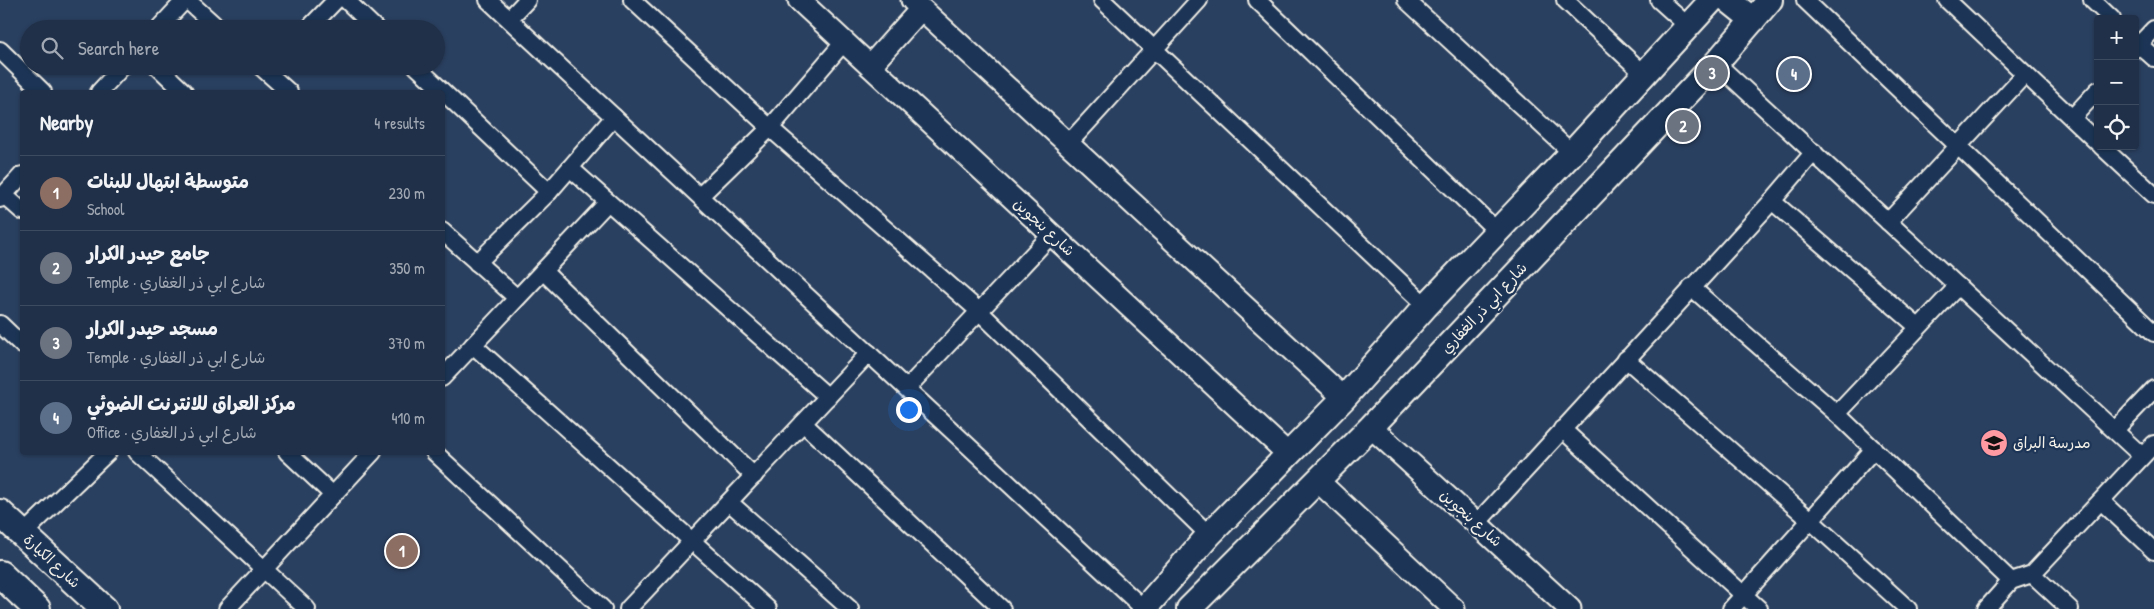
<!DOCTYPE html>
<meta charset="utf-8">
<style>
:root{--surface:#203048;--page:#2d3c52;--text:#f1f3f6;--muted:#a2a9b4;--line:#3d4b60;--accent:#95b2f1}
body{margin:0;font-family:"Patrick Hand","Playpen Sans Arabic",sans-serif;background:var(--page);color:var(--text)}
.controls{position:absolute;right:15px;top:15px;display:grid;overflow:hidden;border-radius:5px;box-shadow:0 1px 4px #0004}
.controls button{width:45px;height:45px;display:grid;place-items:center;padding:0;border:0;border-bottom:1px solid var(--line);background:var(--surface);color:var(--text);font:25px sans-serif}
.you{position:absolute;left:908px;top:409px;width:18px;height:18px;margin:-12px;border:4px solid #fff;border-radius:50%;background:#1a73e8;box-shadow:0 0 0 8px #1a73e833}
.badge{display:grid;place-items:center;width:32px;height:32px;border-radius:50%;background:var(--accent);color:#fff;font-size:16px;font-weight:700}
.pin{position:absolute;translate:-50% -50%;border:2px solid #fff;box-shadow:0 1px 5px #0006}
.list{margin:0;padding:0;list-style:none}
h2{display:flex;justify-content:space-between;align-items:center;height:65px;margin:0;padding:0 20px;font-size:21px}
h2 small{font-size:16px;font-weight:400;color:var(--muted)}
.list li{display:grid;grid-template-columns:32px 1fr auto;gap:15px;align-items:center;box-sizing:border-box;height:75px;padding:0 20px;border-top:1px solid var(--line)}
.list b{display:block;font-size:19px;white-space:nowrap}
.list p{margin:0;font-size:16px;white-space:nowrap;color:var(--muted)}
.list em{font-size:16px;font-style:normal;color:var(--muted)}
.icon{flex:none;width:28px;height:28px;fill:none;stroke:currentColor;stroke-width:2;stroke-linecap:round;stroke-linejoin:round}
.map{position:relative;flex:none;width:2154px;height:609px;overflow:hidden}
.search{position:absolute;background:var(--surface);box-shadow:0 1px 4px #0004;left:20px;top:20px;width:425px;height:55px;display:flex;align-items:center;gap:12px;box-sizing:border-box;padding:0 18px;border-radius:28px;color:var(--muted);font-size:19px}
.panel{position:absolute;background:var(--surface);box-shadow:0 1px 4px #0004;left:20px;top:90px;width:425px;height:365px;border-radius:5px}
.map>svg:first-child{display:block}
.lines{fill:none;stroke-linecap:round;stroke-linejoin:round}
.minor-casing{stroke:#f4f1e8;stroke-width:20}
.tertiary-casing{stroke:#f4f1e8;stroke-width:25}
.secondary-casing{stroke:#f4f1e8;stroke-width:28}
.primary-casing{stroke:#f4f1e8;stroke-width:30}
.minor{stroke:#1d3557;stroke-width:16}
.tertiary{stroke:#1d3557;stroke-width:21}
.secondary{stroke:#1d3557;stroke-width:24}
.primary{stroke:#1d3557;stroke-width:26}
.labels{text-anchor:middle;stroke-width:4.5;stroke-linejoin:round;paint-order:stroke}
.street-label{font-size:15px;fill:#f4f1e8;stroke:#1d3557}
.poi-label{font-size:15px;fill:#f4f1e8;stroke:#1d3557;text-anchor:start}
</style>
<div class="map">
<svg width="2154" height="609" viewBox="0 0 2154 609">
<rect width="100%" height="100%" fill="#2a4060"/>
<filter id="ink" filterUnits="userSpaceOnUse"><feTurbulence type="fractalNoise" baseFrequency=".02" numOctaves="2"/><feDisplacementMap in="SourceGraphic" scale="10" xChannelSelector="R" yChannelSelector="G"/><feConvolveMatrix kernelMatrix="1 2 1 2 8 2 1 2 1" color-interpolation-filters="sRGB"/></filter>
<g filter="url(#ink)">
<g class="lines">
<!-- minor casing -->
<g class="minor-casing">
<g id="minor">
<path d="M187 0 219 29"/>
<path d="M346 0 376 29"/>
<path d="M488 0 1144 609"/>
<path d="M632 0 770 128 979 311 1209 535"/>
<path d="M1102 0 1426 306"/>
<path d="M1257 0 1498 232"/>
<path d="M1406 0 1572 153"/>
<path d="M1565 0 1644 74"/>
<path d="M1659 0 1688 26"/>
<path d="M1805 0 2154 333"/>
<path d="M1947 0 2098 143"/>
<path d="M2092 0 2112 19"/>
<path d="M509 19 527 0"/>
<path d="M158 29 185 0"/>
<path d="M308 29 336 0"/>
<path d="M2135 41 2154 58"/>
<path d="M2135 49 2154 29"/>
<path d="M0 50 43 92"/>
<path d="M1716 63 2142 456"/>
<path d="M157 66 184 92"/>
<path d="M260 66 289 92"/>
<path d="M416 66 549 192"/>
<path d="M99 92 123 66"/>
<path d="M2072 118 2098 90"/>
<path d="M1068 144 1199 0"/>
<path d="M2101 146 2154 195"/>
<path d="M570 168 828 397"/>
<path d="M4 195 22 211"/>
<path d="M700 196 770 128 844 42"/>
<path d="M0 199 22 175"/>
<path d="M1772 201 1918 327"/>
<path d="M1888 222 2025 74"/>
<path d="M442 231 517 298"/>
<path d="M477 263 549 192 614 117"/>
<path d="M543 271 754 476"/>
<path d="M1691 287 1837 414 2011 581"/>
<path d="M0 324 22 345"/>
<path d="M473 345 768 609"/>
<path d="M1626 359 1810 520 1908 609"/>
<path d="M442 378 607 203"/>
<path d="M907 388 1052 234"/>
<path d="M1837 414 1958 286"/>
<path d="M803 423 1002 609"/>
<path d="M1562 429 1759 609"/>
<path d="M2115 430 2154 389"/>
<path d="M137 452 307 609"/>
<path d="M287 452 333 495"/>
<path d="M434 452 603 609"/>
<path d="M2101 501 2154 551"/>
<path d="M729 502 850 609"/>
<path d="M1477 523 1772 201 1814 152"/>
<path d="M23 534 108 452"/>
<path d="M2032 574 2070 609"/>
<path d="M227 609 373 452"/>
<path d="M628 609 869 353"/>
<path d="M1731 609 1874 449"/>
<path d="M1986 609 2011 581 2032 574 2154 444"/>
</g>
</g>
<!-- tertiary casing -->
<g class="tertiary-casing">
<g id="tertiary">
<path d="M799 0 1288 454"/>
<path d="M912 0 1344 398"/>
<path d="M870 66 921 9"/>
<path d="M1371 427 1570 609"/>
<path d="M1318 481 1454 609"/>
</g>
</g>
<!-- secondary casing -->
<g class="secondary-casing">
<g id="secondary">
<path d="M1728 0 1753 20"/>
<path d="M1144 609 1209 535 1344 398 1426 306 1572 153 1712 0"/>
<path d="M1189 609 1371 427 1716 63 1770 0"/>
</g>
</g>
<!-- primary casing -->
<g class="primary-casing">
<g id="primary">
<path d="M0 513 104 609"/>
<path d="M0 574 37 609"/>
</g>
</g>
<!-- minor -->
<use href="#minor" class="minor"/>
<!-- tertiary -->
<use href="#tertiary" class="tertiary"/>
<!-- secondary -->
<use href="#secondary" class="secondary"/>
<!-- primary -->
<use href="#primary" class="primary"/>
</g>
</g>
<!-- icons -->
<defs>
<g id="school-disc" transform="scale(1.4375)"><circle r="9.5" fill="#ff9aa2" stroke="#1d3557"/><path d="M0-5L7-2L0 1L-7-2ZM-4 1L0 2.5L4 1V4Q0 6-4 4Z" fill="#111"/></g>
</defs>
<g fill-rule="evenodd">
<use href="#school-disc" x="1994" y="443"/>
</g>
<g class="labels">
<!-- street labels -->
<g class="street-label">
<text transform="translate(1044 227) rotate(43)" y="5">شارع بنجوين</text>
<text transform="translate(1484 308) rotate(-47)" y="5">شارع ابي ذر الغفاري</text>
<text transform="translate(1471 518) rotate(42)" y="5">شارع بنجوين</text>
<text transform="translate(52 561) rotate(43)" y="5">شارع الكيارة</text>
</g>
<!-- poi labels -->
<g class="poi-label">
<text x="2013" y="448">مدرسة البراق</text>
</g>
</g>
</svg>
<div class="controls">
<button>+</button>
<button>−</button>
<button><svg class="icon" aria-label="locate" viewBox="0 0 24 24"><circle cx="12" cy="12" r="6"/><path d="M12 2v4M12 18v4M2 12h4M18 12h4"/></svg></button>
</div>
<div class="you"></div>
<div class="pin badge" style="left:402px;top:551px;background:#8d6e63">1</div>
<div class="pin badge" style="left:1683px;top:126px;background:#6b7280">2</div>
<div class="pin badge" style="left:1712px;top:73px;background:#6b7280">3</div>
<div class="pin badge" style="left:1794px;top:74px;background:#5c6f8a">4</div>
<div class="search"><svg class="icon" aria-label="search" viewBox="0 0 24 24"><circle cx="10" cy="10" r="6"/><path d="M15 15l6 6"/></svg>Search here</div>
<section class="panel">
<h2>Nearby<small>4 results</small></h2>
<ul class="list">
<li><span class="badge" style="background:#8d6e63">1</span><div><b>متوسطة ابتهال للبنات</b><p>School</p></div><em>230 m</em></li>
<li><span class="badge" style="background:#6b7280">2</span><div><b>جامع حيدر الكرار</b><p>Temple · شارع ابي ذر الغفاري</p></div><em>350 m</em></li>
<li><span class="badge" style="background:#6b7280">3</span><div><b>مسجد حيدر الكرار</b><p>Temple · شارع ابي ذر الغفاري</p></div><em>370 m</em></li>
<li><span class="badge" style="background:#5c6f8a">4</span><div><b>مركز العراق للانترنت الضوئي</b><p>Office · شارع ابي ذر الغفاري</p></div><em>410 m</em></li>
</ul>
</section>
</div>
